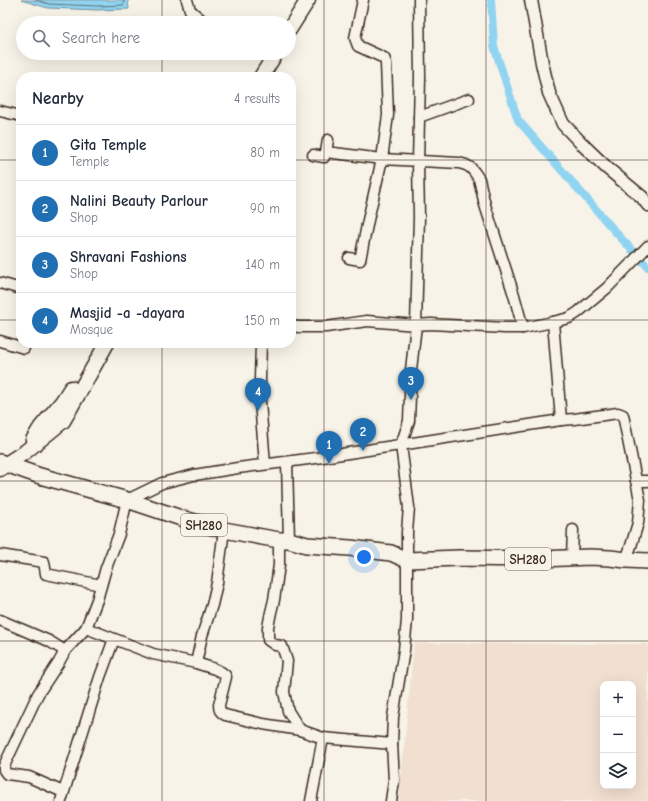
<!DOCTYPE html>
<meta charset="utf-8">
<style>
:root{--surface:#fff;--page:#f6f6f7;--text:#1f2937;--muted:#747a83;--line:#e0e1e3;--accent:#1f6fb2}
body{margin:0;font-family:"Comic Neue",sans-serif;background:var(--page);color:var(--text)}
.controls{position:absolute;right:12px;bottom:12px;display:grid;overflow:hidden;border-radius:8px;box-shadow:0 4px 16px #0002}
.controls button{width:36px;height:36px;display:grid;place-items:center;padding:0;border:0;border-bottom:1px solid var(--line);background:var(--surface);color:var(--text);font:20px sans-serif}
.you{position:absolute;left:364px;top:557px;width:14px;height:14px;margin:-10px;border:3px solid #fff;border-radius:50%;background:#1a73e8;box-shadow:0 0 0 6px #1a73e833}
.badge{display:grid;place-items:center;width:26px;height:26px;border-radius:50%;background:var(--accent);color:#fff;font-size:13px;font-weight:700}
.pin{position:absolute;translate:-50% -33px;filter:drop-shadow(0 1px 2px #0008)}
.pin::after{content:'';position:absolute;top:21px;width:14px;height:12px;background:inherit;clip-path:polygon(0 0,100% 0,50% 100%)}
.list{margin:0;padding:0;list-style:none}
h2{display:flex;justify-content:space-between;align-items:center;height:52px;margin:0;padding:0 16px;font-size:17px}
h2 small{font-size:13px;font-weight:400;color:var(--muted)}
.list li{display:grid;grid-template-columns:26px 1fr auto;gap:12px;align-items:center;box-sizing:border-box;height:56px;padding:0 16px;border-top:1px solid var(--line)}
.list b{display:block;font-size:15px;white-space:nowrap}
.list p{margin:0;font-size:13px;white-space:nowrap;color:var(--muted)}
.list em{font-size:13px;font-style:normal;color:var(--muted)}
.icon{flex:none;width:22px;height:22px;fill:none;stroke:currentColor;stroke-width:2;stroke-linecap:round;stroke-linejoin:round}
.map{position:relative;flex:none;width:648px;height:801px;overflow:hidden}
.search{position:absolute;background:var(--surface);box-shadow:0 4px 16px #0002;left:16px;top:16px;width:280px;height:44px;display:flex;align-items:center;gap:10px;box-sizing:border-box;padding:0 14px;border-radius:22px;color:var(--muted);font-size:15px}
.panel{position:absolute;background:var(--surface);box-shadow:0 4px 16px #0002;left:16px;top:72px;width:280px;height:276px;border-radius:16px}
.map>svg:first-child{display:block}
.built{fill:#f1dfd0;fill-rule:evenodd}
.water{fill:#90d4f1;stroke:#6e909d}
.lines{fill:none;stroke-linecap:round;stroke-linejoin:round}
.shore{stroke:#5d6e72;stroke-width:1}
.canal{stroke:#90d4f1;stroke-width:8}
.minor-casing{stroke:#3b2a1e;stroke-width:13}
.tertiary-casing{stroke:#3b2a1e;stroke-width:15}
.secondary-casing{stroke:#3b2a1e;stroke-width:17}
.primary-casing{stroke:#3b2a1e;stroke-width:18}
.minor{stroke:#f7f3e8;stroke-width:10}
.tertiary{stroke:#f7f3e8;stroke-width:12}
.secondary{stroke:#f7f3e8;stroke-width:14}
.primary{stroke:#f7f3e8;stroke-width:15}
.grid{fill:none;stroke:#3b2a1e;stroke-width:1;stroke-opacity:0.55}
.labels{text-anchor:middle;stroke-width:3;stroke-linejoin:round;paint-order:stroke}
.shield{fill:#f7f3e8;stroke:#73665b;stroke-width:1}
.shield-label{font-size:13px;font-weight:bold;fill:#3b2a1e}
</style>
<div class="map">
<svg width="648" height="801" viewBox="0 0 648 801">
<rect width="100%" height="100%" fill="#f7f3e8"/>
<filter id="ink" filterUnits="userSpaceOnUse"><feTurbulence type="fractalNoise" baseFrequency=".025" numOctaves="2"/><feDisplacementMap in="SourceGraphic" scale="8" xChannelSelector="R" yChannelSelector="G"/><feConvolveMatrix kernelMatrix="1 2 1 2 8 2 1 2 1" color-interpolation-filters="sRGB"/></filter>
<g filter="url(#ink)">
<!-- built -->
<path class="built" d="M414 643 648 644V801H399ZM603 684H633V786H603Z"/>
<!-- water -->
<path class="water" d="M21 0H128L129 9 98 10 48 8Z"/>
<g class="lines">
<!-- shore -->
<path class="shore" d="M35 0 49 4 98 6 123 5 124 4V0"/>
<!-- canal -->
<path class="canal" d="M491 0 494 46 518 120 619 236 648 267"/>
<!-- minor casing -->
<g class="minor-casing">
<g id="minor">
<path d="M187 0 190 10 205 23"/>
<path d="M419 0 420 78 418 161 419 217 416 325 431 324 505 328H523L553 322 569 318 577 313 607 288 648 246"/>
<path d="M0 111 21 116"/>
<path d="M419 117 469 99"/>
<path d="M328 140 326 152 382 159 388 115 386 63 384 58 358 46 355 38 363 0"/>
<path d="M313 155 324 157 326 152"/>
<path d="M349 258 360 260 368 220 382 159 459 163 466 165 471 168 475 173 479 179 485 205 514 295 523 328"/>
<path d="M0 283 21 289"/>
<path d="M553 322 561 420"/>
<path d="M291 326 299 327H326L367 321 416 325 411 370 409 421 401 445 409 507 407 532V620L404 650 393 717 392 744 394 780 391 801"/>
<path d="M0 341 24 348 26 343"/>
<path d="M261 343 260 379V402L265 464"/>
<path d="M287 462 289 540"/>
<path d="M636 481H648"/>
<path d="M279 540V565L274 600 271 612 268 627V640L275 645 282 646 287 661 284 692 288 711 300 730"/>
<path d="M0 555 44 562 46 574 101 585"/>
<path d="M572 558 573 530"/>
<path d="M0 620 49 641 65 651"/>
<path d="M196 663 202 636 212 605 217 583 224 530"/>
<path d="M392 744 323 738 300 730 263 724 225 715C220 712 219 710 219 705L226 677 225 675 221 672 215 669 196 663 153 654 86 628 97 600 106 568 119 534 127 500 162 483 194 475 238 468 316 458 561 420 574 419 618 413 623 415 640 500 638 523 631 546 626 560"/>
<path d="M63 792 29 777 7 774 4 770V766L38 694 59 662 65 651 86 628"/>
<path d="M61 801 100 677 114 639"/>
<path d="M311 801 323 738"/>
</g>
</g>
<!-- tertiary casing -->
<g class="tertiary-casing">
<path id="tertiary" d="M531 0 542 63 549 93 563 124 584 146 607 168 642 197 648 205"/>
</g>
<!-- secondary casing -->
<g class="secondary-casing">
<g id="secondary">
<path d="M289 30 308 0"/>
<path d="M261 77 276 53"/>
<path d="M33 440 41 427 62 402 71 388"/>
<path d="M0 469 6 464 25 452 63 421 107 343"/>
</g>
</g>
<!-- primary casing -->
<g class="primary-casing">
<path id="primary" d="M0 462 40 476 127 500 184 519 224 530 279 540H289L307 545 350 548 391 553 407 560 459 558 540 559 590 557 610 558 626 560 648 561"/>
</g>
<!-- minor -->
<use href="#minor" class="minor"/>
<!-- tertiary -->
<use href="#tertiary" class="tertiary"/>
<!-- secondary -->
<use href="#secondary" class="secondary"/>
<!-- primary -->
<use href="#primary" class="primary"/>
</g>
</g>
<!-- grid -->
<path class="grid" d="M162 0V23M324 0V801M486 0V801M162 53V77M0 160H21M291 160H648M0 320H21M291 320H648M162 343V801M0 481H648M0 641H648"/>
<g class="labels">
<!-- shield labels -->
<g class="shield">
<rect x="181" y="514" width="46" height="22" rx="3"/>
<rect x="505" y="548" width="46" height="22" rx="3"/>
</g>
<g class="shield-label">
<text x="204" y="530">SH280</text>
<text x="528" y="564">SH280</text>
</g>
</g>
</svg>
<div class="controls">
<button>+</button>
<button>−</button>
<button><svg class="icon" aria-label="layers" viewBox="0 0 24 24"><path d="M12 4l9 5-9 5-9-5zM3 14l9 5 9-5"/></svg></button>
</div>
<div class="you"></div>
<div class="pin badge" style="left:329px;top:464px">1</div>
<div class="pin badge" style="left:363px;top:451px">2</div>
<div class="pin badge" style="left:411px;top:400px">3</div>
<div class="pin badge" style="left:258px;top:411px">4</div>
<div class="search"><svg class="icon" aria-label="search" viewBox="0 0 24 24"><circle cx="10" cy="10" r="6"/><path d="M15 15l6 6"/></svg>Search here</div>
<section class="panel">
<h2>Nearby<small>4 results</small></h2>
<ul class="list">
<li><span class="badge">1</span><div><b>Gita Temple</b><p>Temple</p></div><em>80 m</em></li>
<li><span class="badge">2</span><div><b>Nalini Beauty Parlour</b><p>Shop</p></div><em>90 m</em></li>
<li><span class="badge">3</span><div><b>Shravani Fashions</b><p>Shop</p></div><em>140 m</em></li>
<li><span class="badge">4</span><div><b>Masjid -a -dayara</b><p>Mosque</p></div><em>150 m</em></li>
</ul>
</section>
</div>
